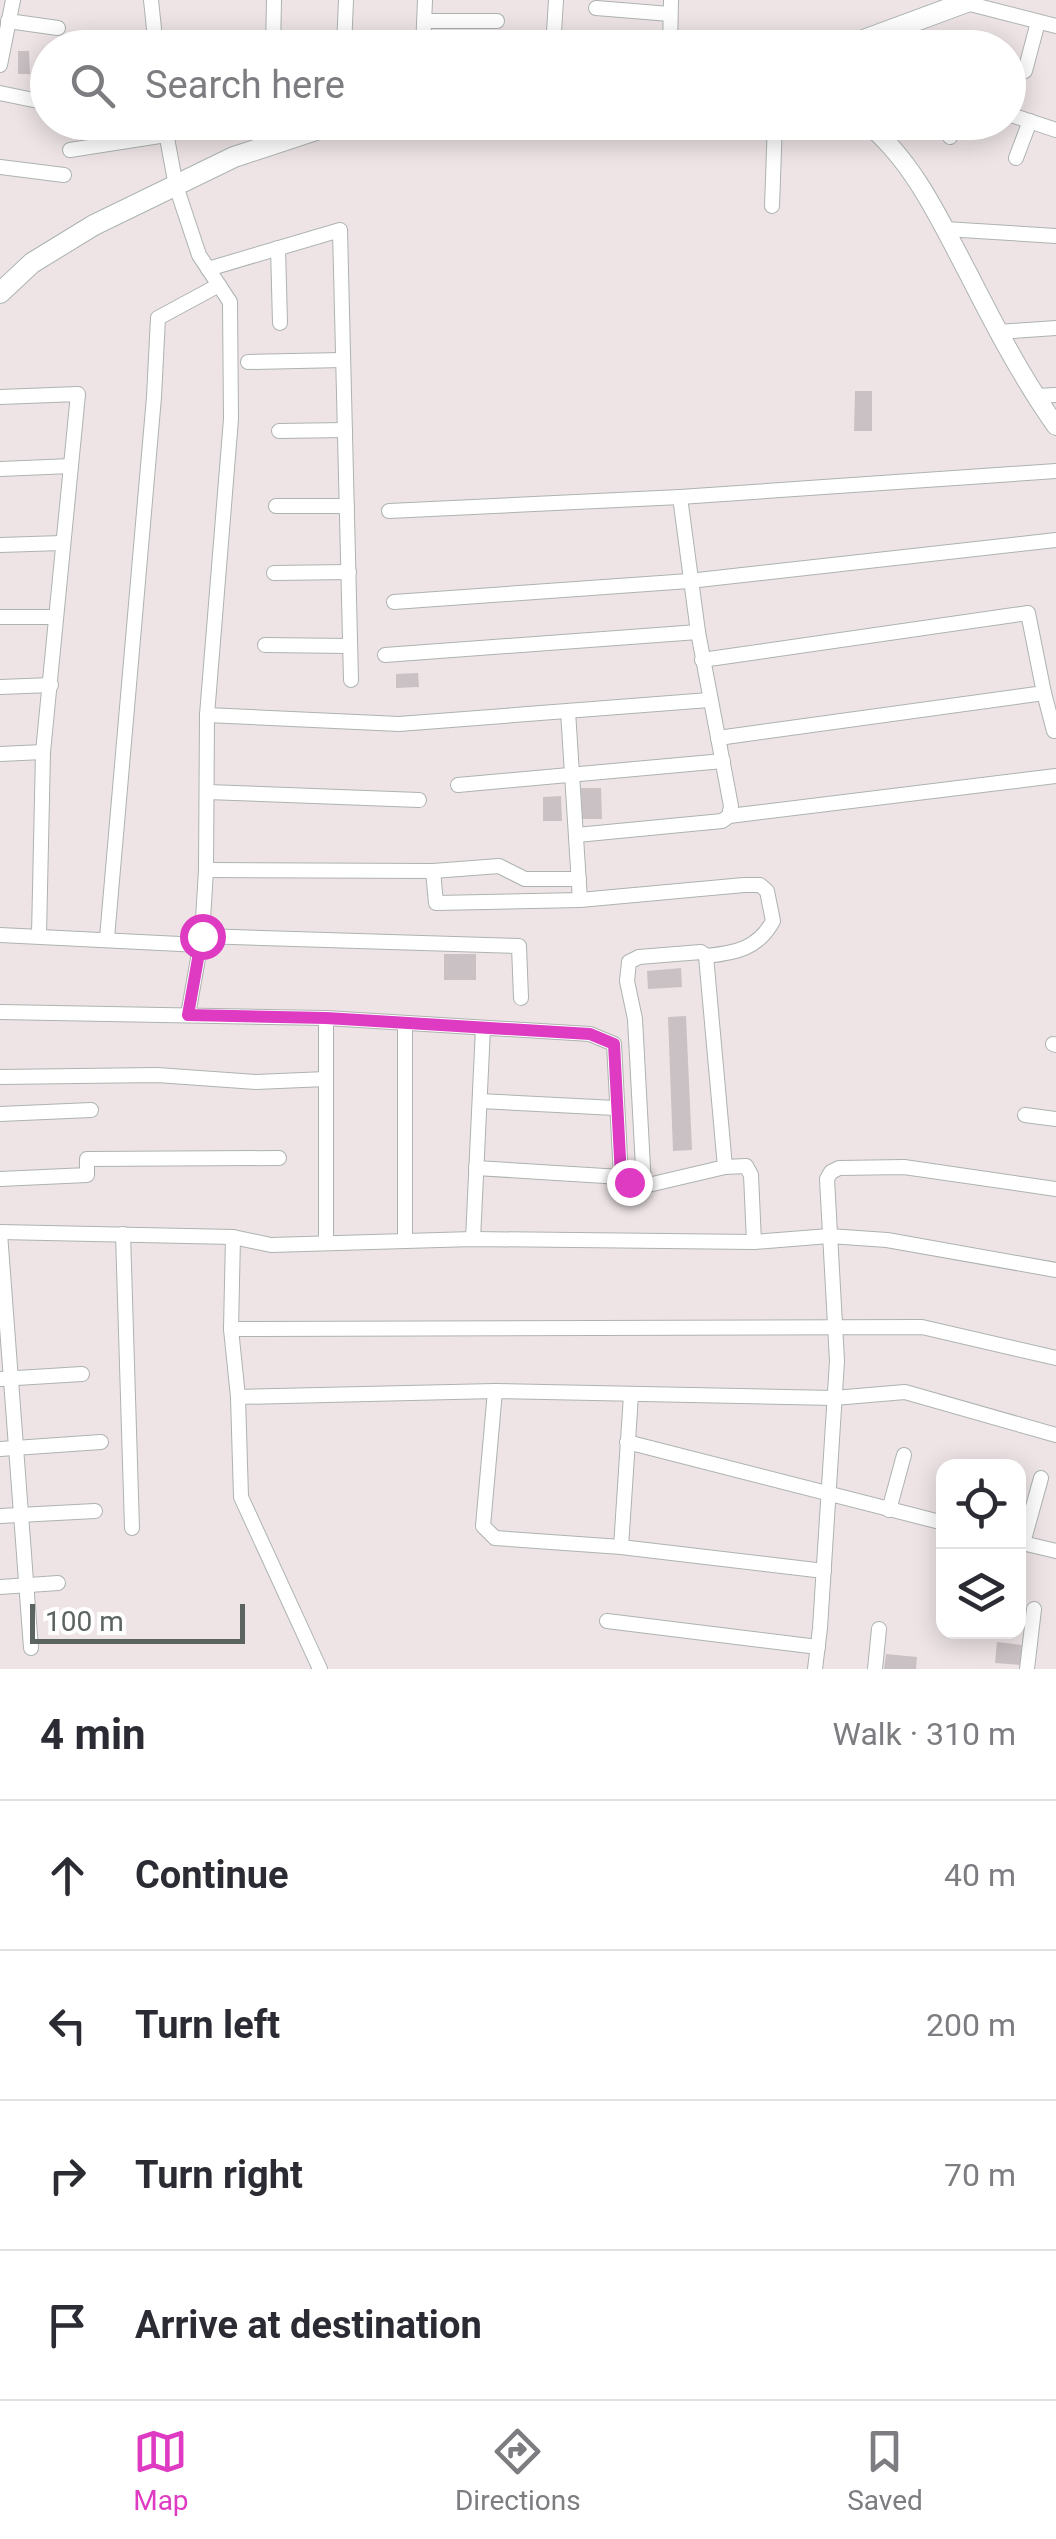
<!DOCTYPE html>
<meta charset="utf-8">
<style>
:root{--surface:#fff;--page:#f2f2f3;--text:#2b2b33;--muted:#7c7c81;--line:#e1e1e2;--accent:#de3ac2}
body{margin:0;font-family:Roboto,sans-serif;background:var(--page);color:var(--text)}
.controls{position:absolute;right:30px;bottom:30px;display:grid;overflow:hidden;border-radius:20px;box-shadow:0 5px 25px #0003}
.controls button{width:90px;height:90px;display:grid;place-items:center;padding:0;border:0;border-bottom:2px solid var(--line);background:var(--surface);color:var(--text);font:50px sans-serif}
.scale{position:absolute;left:30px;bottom:25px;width:215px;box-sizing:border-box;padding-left:10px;border:5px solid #5c6461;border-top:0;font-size:28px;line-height:35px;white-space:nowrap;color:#5c6461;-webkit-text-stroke:8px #fff;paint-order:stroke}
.stop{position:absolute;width:30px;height:30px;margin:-22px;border:8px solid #de3ac2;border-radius:50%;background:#fff}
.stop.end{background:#de3ac2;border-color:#fff;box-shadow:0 2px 10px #0008}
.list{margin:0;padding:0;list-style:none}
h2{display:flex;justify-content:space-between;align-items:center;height:130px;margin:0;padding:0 40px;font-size:42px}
h2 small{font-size:32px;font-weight:400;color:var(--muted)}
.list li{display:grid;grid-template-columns:65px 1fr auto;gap:30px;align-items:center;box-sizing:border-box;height:150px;padding:0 40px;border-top:2px solid var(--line)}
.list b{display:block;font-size:38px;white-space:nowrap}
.list em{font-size:32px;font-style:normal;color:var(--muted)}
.icon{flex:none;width:55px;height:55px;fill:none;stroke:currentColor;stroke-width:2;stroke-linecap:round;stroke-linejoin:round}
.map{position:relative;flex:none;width:1056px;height:1669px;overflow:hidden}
.search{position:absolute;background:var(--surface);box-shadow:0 5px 25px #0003;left:30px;right:30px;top:30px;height:110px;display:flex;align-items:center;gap:25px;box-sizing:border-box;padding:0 35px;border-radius:55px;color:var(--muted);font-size:38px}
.sheet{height:730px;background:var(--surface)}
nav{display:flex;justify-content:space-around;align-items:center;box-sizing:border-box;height:140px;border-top:2px solid var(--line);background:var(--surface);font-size:28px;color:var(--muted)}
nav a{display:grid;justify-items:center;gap:5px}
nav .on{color:var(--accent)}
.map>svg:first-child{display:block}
.building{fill:#c9c1c3}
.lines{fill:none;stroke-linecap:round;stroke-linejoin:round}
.minor-casing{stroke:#adb3b2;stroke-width:16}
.tertiary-casing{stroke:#adb3b2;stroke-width:20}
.secondary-casing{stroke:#acb4b2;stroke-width:22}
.minor{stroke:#fff;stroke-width:14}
.tertiary{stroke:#fff;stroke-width:18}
.secondary{stroke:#fff;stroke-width:20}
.route{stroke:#de3ac2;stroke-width:12}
</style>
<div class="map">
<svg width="1056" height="1669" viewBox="0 0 1056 1669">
<rect width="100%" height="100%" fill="#eee4e5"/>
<!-- building -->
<g class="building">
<path d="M18 51H29L30 74H18Z"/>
<path d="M855 391H872V431H854Z"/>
<path d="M418 673 419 687 396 688V674Z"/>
<path d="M581 788H601L602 819H582Z"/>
<path d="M561 796 562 821H543V797Z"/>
<rect x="444" y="954" width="32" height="26"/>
<path d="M681 968 682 987 648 989 647 971Z"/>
<path d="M686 1016 692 1150 673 1151 668 1017Z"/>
<path d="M997 1642 1022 1645 1020 1665 995 1663Z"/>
<path d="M886 1654 917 1657 916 1669H884Z"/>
</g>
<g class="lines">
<!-- minor casing -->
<g class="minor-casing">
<g id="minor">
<path d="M151 0 156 48"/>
<path d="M966 3 1056 26"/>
<path d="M596 8 670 14"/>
<path d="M8 21 58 28"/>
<path d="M425 21H497"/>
<path d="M273 48 274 0"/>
<path d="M344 48 346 0"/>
<path d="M423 48 425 0"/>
<path d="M553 48 556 0"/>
<path d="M670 48 671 0"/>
<path d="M0 65 13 0"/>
<path d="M1025 71 1038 22"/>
<path d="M0 93 48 103"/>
<path d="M1008 114 1056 130"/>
<path d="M164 122 176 186 199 255 230 302 231 419 207 715 206 870 202 936 188 1015"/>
<path d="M273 122 274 143"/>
<path d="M950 137 955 122"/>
<path d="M70 150 166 135"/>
<path d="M1016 158 1030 121"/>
<path d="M0 167 64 175"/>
<path d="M772 206 775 122"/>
<path d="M945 229 1056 236"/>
<path d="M278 248 280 323"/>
<path d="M208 269 340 230 351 680"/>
<path d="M998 332 1056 328"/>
<path d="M248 362 343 360"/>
<path d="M1035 396 1056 395"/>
<path d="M0 397 78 394 43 752 39 935"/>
<path d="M279 431 345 430"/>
<path d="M0 469 71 466"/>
<path d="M276 506H347"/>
<path d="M389 511 680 497 1056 471"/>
<path d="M0 545 62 543"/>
<path d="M274 573 349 572"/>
<path d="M394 602 689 581 1056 540"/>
<path d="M0 617H56"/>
<path d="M265 645 350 646"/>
<path d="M385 655 698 632"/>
<path d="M702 660 1028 613 1044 693 718 738"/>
<path d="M0 687 51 685"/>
<path d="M1044 693 1054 731"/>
<path d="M207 715 399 724 709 700"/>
<path d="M0 754 43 752"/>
<path d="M458 785 723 761"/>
<path d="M207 792 419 800"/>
<path d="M729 816 1056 776"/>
<path d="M577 835 722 821 729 816 731 806 698 632 680 497"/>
<path d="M206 870 433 871 436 903 580 900 568 711"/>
<path d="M433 871 499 866 525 879H579"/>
<path d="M580 900 744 885H760L767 891 773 921C758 949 735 953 706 956"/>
<path d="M0 935 200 945"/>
<path d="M202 936 519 946 521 998"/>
<path d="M107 938 154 397 158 318 219 285"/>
<path d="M0 1012 326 1018 590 1034 614 1044 621 1177"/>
<path d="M326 1018V1243"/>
<path d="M1053 1044 1056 1045"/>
<path d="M0 1077 157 1075 256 1082 326 1079"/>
<path d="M480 1101 615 1108"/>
<path d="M0 1114 91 1110"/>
<path d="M1025 1115 1056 1119"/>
<path d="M476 1168 621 1177 644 1186 725 1167 746 1166 751 1175 754 1242"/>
<path d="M0 1179 87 1175V1159L279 1158"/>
<path d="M644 1186 635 1019 627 981 629 962 639 957 701 952 706 956 725 1167"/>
<path d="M0 1232 233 1237 231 1329 238 1397 241 1497 320 1669"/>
<path d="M0 1233 31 1648"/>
<path d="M123 1234 132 1528"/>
<path d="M233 1237 271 1245 473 1239 754 1242 829 1236 887 1240 1056 1270"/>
<path d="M473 1239 483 1028"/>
<path d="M405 1241V1023"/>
<path d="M231 1329 922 1327 1056 1358"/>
<path d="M0 1379 82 1374"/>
<path d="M495 1391 483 1526 495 1538 621 1547 824 1571"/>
<path d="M238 1397 495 1391 834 1398 905 1392 1056 1435"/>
<path d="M627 1442 944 1523"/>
<path d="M0 1449 101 1442"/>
<path d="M889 1510 904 1455"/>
<path d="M0 1516 95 1511"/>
<path d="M1018 1542 1056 1551"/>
<path d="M1023 1543 1041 1478"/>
<path d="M621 1547 631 1395"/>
<path d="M0 1587 58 1583"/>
<path d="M607 1621 818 1647"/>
<path d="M815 1669 820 1628 837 1361 827 1179 831 1172 839 1168 904 1167 1056 1189"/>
<path d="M875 1669 879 1629"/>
<path d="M1027 1669 1034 1609"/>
</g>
</g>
<!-- tertiary casing -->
<g class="tertiary-casing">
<path id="tertiary" d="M865 122C913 160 940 220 968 273 995 326 1022 378 1056 426"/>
</g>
<!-- secondary casing -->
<g class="secondary-casing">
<g id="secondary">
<path d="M842 48 972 0"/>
<path d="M0 293 32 263 94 225 234 157 340 122"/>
</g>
</g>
<!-- minor -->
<use href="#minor" class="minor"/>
<!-- tertiary -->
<use href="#tertiary" class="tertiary"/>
<!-- secondary -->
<use href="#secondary" class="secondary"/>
</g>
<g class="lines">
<!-- route -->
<path class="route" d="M202 936 188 1015 326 1018 590 1034 614 1044 621 1177 629 1182"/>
</g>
</svg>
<div class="controls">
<button><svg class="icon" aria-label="locate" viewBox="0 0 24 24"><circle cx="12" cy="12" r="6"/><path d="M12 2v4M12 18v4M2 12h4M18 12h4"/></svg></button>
<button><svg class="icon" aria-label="layers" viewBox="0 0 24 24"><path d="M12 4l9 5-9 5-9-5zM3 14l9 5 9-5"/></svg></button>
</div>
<div class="scale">100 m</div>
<div class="stop" style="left:202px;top:936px"></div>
<div class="stop end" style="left:629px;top:1182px"></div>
<div class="search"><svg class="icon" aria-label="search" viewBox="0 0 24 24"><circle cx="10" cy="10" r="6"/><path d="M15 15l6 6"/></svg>Search here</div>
</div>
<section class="sheet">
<h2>4 min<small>Walk · 310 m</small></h2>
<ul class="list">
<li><svg class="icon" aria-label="ahead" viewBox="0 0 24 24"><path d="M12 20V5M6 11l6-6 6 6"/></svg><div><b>Continue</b></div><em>40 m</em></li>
<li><svg class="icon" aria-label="left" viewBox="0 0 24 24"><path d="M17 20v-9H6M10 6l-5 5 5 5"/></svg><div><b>Turn left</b></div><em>200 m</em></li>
<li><svg class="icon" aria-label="right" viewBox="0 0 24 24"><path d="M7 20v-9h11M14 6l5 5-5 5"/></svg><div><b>Turn right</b></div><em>70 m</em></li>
<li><svg class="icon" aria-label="arrive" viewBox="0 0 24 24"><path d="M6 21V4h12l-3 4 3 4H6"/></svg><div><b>Arrive at destination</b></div></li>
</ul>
</section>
<nav>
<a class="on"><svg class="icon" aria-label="map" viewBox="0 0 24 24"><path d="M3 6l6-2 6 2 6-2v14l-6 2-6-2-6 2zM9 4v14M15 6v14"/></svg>Map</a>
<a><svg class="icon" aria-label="directions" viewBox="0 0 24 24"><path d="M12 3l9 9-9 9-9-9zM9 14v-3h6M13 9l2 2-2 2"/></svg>Directions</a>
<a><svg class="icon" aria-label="saved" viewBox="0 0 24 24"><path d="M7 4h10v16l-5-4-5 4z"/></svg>Saved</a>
</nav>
